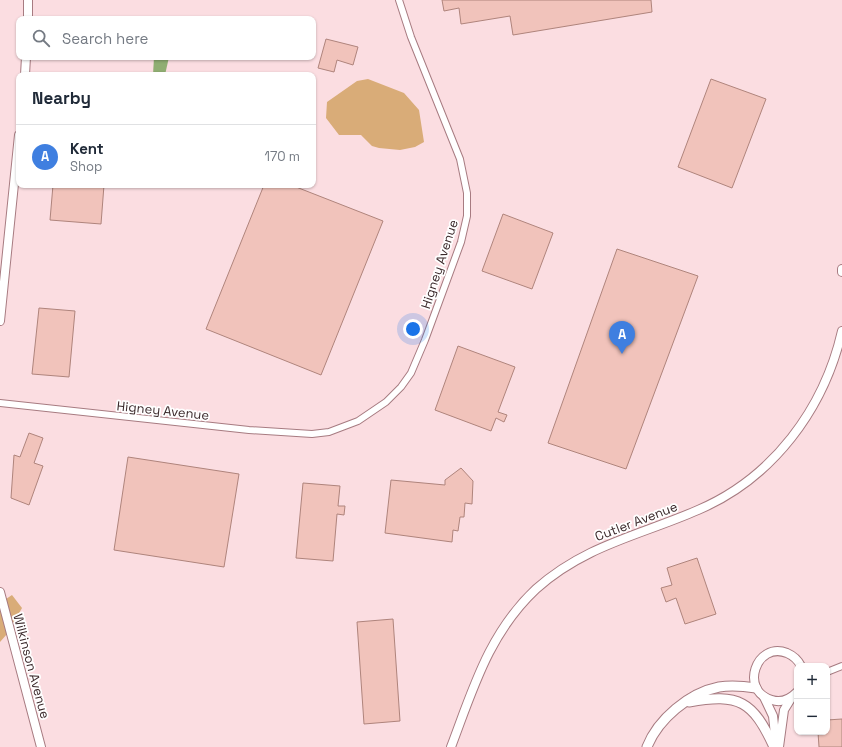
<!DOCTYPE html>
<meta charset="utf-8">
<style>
:root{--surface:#fff;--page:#f6f6f7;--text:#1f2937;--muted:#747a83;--line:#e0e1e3;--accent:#7c3aed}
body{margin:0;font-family:"Space Grotesk",sans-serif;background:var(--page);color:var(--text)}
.controls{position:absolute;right:12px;bottom:12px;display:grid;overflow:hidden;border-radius:8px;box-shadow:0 1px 3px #0004}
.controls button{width:36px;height:36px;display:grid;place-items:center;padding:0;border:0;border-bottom:1px solid var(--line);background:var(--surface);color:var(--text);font:20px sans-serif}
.you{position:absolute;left:413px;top:329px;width:14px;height:14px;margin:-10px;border:3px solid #fff;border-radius:50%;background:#1a73e8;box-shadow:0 0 0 6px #1a73e833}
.badge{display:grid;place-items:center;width:26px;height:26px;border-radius:50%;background:var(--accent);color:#fff;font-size:13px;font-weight:700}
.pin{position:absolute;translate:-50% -33px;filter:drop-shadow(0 1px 2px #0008)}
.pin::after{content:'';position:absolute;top:21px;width:14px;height:12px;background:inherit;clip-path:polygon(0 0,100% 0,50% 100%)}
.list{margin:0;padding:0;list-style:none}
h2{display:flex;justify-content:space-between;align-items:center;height:52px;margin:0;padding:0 16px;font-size:17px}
h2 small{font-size:13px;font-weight:400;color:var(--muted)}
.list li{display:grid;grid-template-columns:26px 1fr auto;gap:12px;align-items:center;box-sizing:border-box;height:64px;padding:0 16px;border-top:1px solid var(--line)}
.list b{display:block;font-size:15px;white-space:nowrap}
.list p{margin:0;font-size:13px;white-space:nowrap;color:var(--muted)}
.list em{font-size:13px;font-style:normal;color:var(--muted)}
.icon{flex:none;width:22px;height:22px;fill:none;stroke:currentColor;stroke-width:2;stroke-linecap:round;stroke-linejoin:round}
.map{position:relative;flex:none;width:842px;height:747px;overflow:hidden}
.search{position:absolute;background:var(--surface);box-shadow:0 1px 3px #0004;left:16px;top:16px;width:300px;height:44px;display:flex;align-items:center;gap:10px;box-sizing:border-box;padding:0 14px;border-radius:8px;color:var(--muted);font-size:15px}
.panel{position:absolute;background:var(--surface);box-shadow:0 1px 3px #0004;left:16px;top:72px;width:300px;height:116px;border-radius:8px}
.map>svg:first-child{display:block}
.green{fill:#d9ac78}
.water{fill:#90ae72}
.building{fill:#f1c3bb;stroke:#af847c}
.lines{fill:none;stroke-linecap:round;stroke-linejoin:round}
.minor-casing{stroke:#a77b81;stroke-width:8}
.tertiary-casing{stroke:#a77b81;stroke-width:10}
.secondary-casing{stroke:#a77b81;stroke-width:11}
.minor{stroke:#fff;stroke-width:6}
.tertiary{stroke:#fff;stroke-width:8}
.secondary{stroke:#fff;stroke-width:9}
.labels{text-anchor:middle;stroke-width:3.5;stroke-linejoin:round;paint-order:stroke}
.street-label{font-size:13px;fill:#3b292b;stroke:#fff}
</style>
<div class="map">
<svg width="842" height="747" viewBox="0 0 842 747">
<rect width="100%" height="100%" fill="#fbdde1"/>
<!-- green -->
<g class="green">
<path d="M368 79 404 93 419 110 424 142 415 147 400 150 379 148 372 146 361 135H339L326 118 327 102 357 81Z"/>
<path d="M12 595 22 608 7 634 0 642V603Z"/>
</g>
<!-- water -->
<path class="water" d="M154 57H169L165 75H153Z"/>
<!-- building -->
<g class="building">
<path d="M442 0H651L652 12 513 35 510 16 461 24 459 8 444 11Z"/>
<path d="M326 39 358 47 353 65 337 60 334 72 318 68Z"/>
<path d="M711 79 766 99 732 188 678 167Z"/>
<path d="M53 185H104L101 224 50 220Z"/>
<path d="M264 185H291L383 221 321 375 206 329Z"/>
<path d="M503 214 553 233 532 289 482 271Z"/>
<path d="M617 249 698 276 626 469 548 443Z"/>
<path d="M39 308 75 311 69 377 32 374Z"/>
<path d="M458 346 515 367 498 412 507 415 504 422 496 418 491 431 435 410Z"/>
<path d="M29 433 43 438 34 463 43 466 29 505 11 498 14 455 20 457Z"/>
<path d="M128 457 239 474 224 567 114 550Z"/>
<path d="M461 468 473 481 472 504 465 503 464 517H460L458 531 453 530 452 542 385 533 391 480 445 485V480Z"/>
<path d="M303 483 340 486 338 506H345L344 515 337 514 333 561 296 558Z"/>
<path d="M697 558 716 614 685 624 676 598 666 602 661 588 672 585 667 568Z"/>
<path d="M393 619 400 721 364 724 357 622Z"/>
<path d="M842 719V747H819L818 732H827V720Z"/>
</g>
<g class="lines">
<!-- minor casing -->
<g class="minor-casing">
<g id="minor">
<path d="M0 403 249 430 312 434 329 432 358 421 386 402 401 387 411 373 425 340 461 242 467 216V193L460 159 411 37 399 0"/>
<path d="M827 672 842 666"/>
</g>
</g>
<!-- tertiary casing -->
<g class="tertiary-casing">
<g id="tertiary">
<path d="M28 19V0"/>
<path d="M25 75 26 57"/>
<path d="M842 269V272"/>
<path d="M0 321 19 135"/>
<path d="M0 592 41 747"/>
<path d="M797 692C790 699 781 703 772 700 739 691 756 641 787 653 794 656 798 660 801 666"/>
<path d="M764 697 773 716 776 744"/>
<path d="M451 747C473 689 489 633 536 589 585 545 641 535 698 510 773 478 824 409 842 331"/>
<path d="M779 747 784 710 792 697"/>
</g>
</g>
<!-- secondary casing -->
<g class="secondary-casing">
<g id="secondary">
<path d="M689 702C739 693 753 701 774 747"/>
<path d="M647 747C658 719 689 693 719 687 731 685 743 686 756 688"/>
</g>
</g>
<!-- minor -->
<use href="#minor" class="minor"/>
<!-- tertiary -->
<use href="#tertiary" class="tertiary"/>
<!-- secondary -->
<use href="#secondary" class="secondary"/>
</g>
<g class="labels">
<!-- street labels -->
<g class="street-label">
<text transform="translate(439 264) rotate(-72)" y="5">Higney Avenue</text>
<text transform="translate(163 410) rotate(6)" y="5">Higney Avenue</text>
<text transform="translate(636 521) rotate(-21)" y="5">Cutler Avenue</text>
<text transform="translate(32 666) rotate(75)" y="5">Wilkinson Avenue</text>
</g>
</g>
</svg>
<div class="controls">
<button>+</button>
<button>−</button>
</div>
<div class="you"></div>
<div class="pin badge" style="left:622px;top:354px;background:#3f7fe0">A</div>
<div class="search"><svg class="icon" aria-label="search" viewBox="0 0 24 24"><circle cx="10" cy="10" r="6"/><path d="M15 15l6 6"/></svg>Search here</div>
<section class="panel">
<h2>Nearby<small></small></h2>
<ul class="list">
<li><span class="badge" style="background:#3f7fe0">A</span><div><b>Kent</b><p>Shop</p></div><em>170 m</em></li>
</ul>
</section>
</div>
